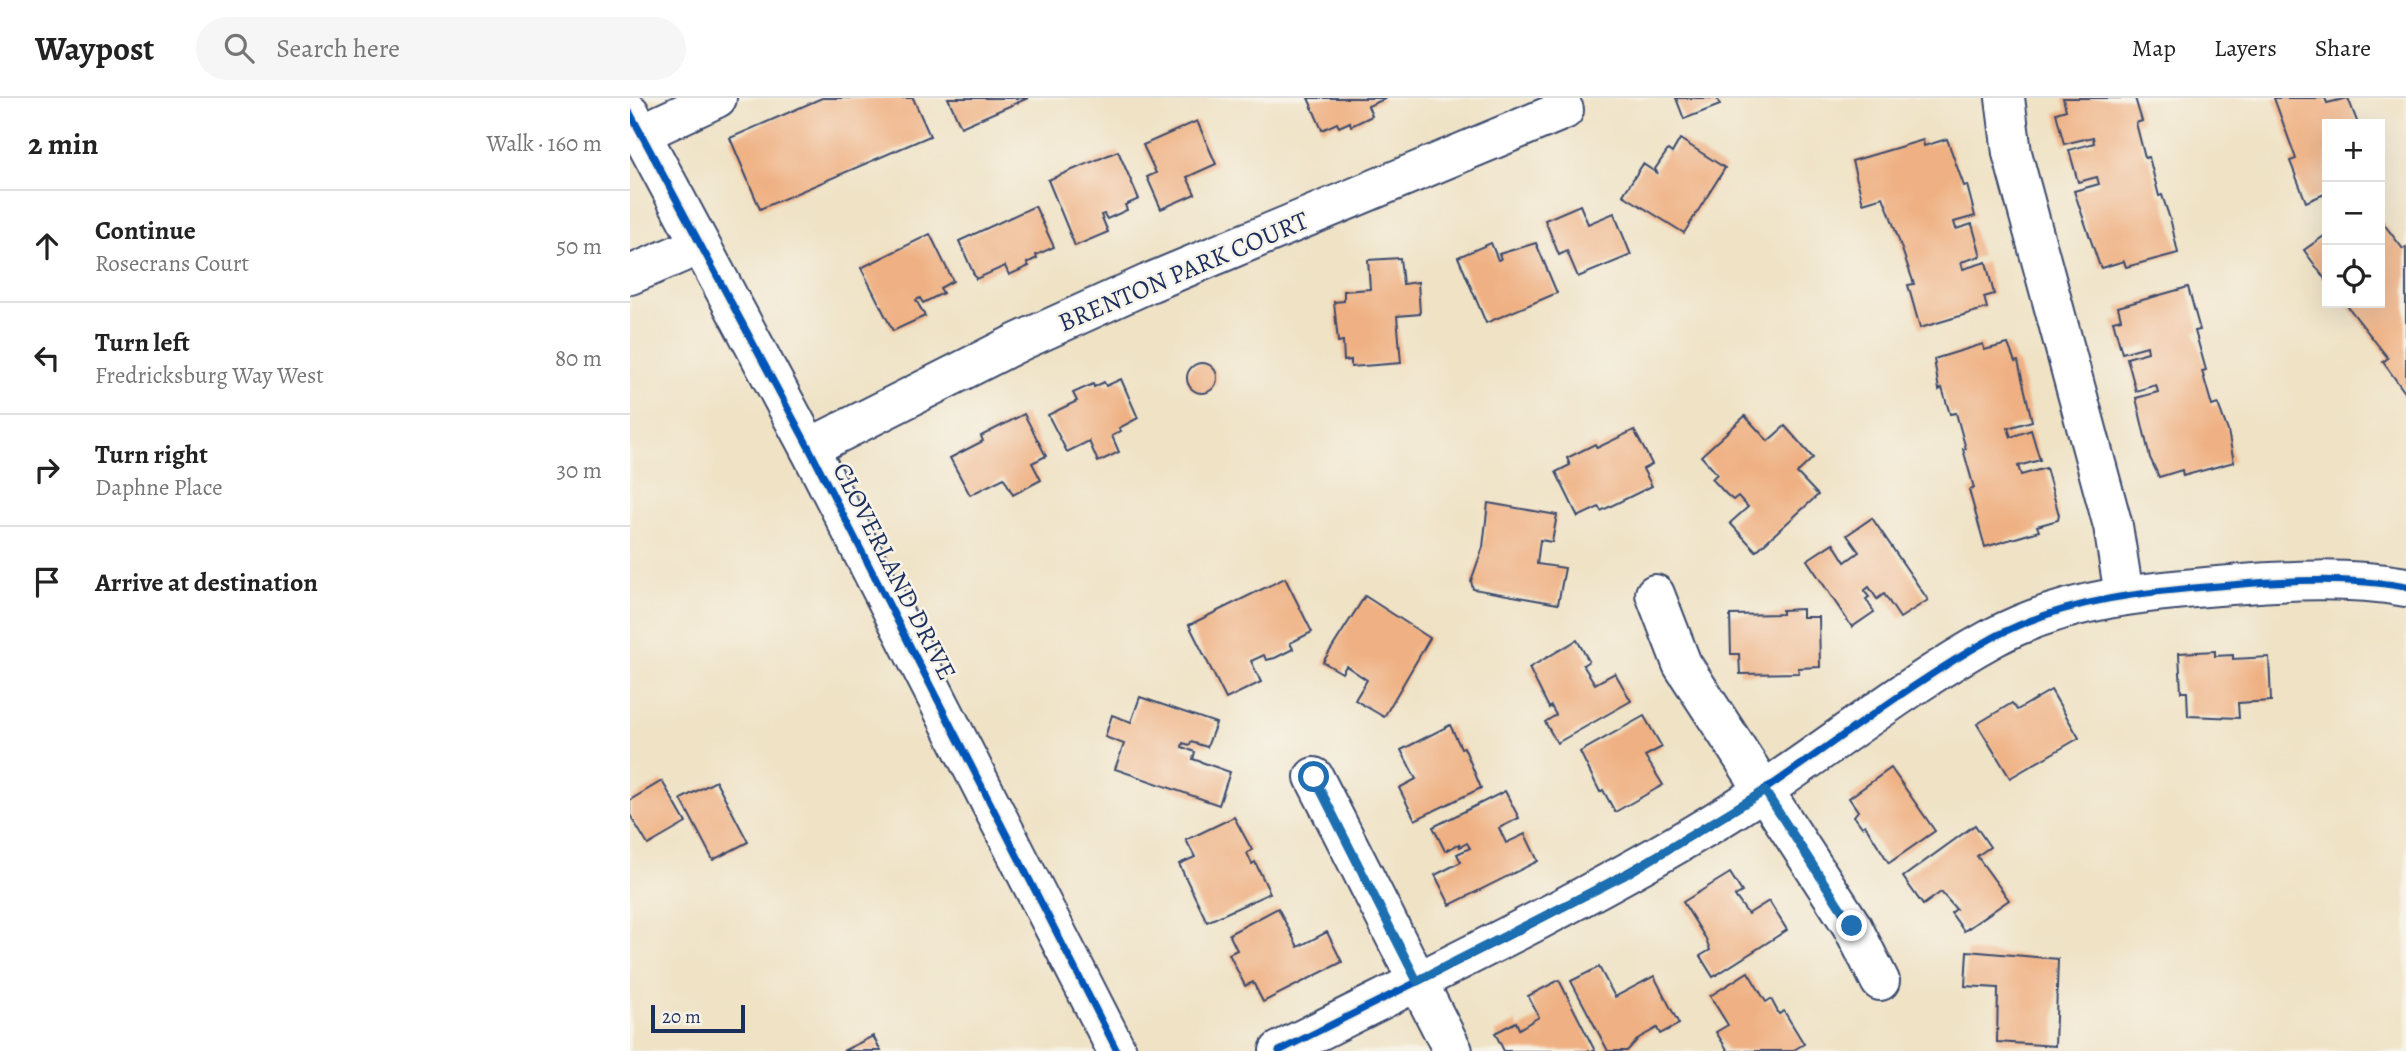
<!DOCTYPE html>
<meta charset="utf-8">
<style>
:root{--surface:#fff;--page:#f6f6f6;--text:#222;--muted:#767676;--line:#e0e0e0}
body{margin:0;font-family:Alegreya,serif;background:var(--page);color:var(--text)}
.controls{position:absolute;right:21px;top:21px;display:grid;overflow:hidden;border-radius:0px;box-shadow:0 7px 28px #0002}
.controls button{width:63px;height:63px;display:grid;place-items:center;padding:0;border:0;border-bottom:2px solid var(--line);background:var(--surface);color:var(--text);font:35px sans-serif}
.scale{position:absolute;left:21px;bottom:18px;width:94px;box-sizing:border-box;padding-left:7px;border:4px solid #1b2f5e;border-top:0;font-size:19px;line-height:24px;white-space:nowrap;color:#1b2f5e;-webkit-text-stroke:5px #f7f3e8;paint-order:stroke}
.stop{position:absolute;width:21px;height:21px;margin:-16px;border:5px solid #1f6fb2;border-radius:50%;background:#fff}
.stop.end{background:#1f6fb2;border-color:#fff;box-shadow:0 2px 7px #0008}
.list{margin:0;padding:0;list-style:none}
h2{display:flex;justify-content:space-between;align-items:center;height:91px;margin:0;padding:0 28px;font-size:30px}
h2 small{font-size:23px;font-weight:400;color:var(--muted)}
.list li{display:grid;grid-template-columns:46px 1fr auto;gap:21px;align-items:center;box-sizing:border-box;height:112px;padding:0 28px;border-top:2px solid var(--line)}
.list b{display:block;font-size:26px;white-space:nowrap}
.list p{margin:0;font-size:23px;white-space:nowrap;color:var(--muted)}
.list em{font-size:23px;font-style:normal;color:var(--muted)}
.icon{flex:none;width:38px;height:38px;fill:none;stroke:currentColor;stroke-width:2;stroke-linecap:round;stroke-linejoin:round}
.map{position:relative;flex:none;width:1776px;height:953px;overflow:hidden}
header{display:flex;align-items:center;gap:42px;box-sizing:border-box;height:98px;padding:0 35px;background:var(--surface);border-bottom:2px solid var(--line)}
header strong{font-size:33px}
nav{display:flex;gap:38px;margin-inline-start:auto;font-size:24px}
.search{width:490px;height:63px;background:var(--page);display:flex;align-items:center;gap:18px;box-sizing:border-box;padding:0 24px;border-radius:38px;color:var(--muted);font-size:26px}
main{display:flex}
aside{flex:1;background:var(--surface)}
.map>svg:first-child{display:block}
.building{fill:#efb183}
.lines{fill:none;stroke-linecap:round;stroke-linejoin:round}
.minor-casing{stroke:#3b4a6d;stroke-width:42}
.minor{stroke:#fff;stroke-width:38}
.cycleway-casing{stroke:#f7f3e8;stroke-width:11}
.cycleway{stroke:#0057b8;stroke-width:7}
.route{stroke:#1f6fb2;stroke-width:9}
.labels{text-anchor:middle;stroke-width:5;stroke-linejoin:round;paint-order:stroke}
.street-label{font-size:26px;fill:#1b2f5e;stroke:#f7f3e8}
</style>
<header>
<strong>Waypost</strong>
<div class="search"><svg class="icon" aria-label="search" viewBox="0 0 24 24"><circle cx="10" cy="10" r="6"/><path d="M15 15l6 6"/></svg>Search here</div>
<nav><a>Map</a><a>Layers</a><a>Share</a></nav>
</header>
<main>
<aside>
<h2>2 min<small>Walk · 160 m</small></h2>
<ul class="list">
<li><svg class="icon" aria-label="ahead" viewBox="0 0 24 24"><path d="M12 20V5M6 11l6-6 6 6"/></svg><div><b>Continue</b><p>Rosecrans Court</p></div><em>50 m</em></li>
<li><svg class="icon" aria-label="left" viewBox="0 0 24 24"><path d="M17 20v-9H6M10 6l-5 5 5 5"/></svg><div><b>Turn left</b><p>Fredricksburg Way West</p></div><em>80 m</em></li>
<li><svg class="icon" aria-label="right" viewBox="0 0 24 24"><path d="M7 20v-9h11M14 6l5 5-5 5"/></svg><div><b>Turn right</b><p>Daphne Place</p></div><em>30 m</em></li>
<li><svg class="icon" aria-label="arrive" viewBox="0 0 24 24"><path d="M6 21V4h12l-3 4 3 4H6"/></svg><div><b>Arrive at destination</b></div></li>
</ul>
</aside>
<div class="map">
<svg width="1776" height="953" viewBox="0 0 1776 953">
<rect width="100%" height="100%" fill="#f7f3e8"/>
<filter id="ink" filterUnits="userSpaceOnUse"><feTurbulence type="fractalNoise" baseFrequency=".0143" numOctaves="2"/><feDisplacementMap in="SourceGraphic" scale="14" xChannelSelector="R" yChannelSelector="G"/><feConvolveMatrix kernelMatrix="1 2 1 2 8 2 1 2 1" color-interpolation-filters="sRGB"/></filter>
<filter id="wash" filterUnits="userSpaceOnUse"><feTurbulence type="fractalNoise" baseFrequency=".00686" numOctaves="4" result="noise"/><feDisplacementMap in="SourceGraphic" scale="28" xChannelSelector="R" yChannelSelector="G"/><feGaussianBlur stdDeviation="1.57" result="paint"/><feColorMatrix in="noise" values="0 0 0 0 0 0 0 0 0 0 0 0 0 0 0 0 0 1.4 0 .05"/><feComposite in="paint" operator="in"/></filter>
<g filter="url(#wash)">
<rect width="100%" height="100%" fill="#efe2c5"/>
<g id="blocks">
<!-- building -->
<g class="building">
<path d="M192 0H283L300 38 130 111 100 40Z"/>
<path d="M318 0H398L331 29Z"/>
<path d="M678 0H757L738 8 742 18 721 28 720 24 709 29 707 25 692 32Z"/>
<path d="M1046 0H1087L1090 7 1054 21Z"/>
<path d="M1433 0H1505L1512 23 1506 25 1515 60 1519 59 1529 98 1532 97 1541 124 1548 155 1496 169 1494 163 1471 170 1469 166 1444 93 1469 86 1467 79 1448 84 1439 52 1464 45 1463 39 1434 46 1426 15 1436 12Z"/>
<path d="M1644 0H1695L1697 5 1718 0 1728 26H1697V95L1676 104 1660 63 1666 61Z"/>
<path d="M567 23 586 66 557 79 565 96 531 111 517 79 526 75 513 47Z"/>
<path d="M1050 41 1095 70 1054 135 993 97 1013 66 1028 76 1025 71 1038 52 1042 55Z"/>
<path d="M1317 41 1334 88 1337 87 1345 118 1324 124 1326 131 1342 126 1351 158 1331 164 1333 171 1356 164 1364 196 1354 199 1357 210 1290 230 1278 187 1284 186 1259 114 1253 99 1233 105 1222 63 1293 42 1294 48Z"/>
<path d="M488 53 509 101 495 107 497 112 477 121 474 116 471 117 478 134 445 148 418 82Z"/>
<path d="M950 107 958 126 984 115 1001 157 948 179 937 153 929 157 915 122Z"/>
<path d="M405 108 424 149 406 157 407 160 397 165 399 168 379 177 375 168 346 181 329 143Z"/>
<path d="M1750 121 1773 151 1776 149V296L1753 264 1758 260 1715 205H1750Z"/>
<path d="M300 136 323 183 310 190 313 195 293 205 290 200 286 202 295 218 263 233 231 170Z"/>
<path d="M1697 136V184L1674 152Z"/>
<path d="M861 145 868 162 871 161 869 156 906 145 927 195 856 225 828 159Z"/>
<path d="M770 160 773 186 788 184 790 216 767 218 771 265 721 269V262L714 263 713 243 708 244 704 204 714 203V193L740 191 738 162Z"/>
<path d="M1558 189 1570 232 1565 233 1576 272 1572 273 1582 308 1588 306 1598 333 1604 364 1553 378 1552 372 1529 379 1520 360 1506 300 1528 294 1526 287 1506 293 1497 260 1518 254 1517 248 1492 255 1483 223 1491 221 1488 209Z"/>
<path d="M1353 246 1354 252 1378 246 1385 264 1388 263 1402 323 1378 330 1381 339 1401 332 1410 362 1388 368 1391 377 1416 370 1429 417 1428 422 1407 428 1409 433 1355 449 1339 392 1344 390 1333 351H1336L1326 315 1320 316 1312 290 1309 292 1304 261Z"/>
<circle cx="572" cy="280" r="15"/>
<path d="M491 281 508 320 489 330 491 333 482 338 489 354 468 364 459 343 437 354 418 317 447 303 443 295 463 286 464 289 474 284 476 288Z"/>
<path d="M394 316 416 358 402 365 411 382 383 397 374 380 340 397 320 360 353 343 351 338Z"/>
<path d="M1115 318 1138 343 1155 328 1183 360 1167 375 1188 397 1126 453 1100 425 1118 409 1108 398 1103 402 1096 396 1082 381 1087 376 1071 358Z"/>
<path d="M1004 332 1022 366 1013 371 1022 388 971 413 969 409 948 419 926 374 940 367 937 360 965 346 967 350Z"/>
<path d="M858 405 927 417 922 444 910 442 907 466 935 470 928 506 843 491 841 483 853 449Z"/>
<path d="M1242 420 1298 502 1270 520 1254 496 1247 501 1239 489 1234 493 1239 499 1236 501 1244 514 1222 529 1177 462 1203 445 1215 464 1229 454 1217 437Z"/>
<path d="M655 480 682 534 660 545 663 551 645 560 636 562 634 557 621 563 631 584 596 601 559 527Z"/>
<path d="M735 498 800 540 754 619 725 602 737 582 716 568 712 575 693 564Z"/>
<path d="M1172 511V519H1189L1190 569 1168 570 1169 575 1110 576 1109 556H1101L1100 517 1152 516V512Z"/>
<path d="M947 542 959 563 953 567 965 586 985 575 1001 603 927 645 915 624 926 617 921 608 919 610 899 570Z"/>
<path d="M1585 553V558L1603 557V561L1639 559 1641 603 1608 605 1609 620 1558 618 1557 594H1551L1549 555Z"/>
<path d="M1421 592 1449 640 1380 680 1347 626 1382 605 1387 612Z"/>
<path d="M510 599 586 625 577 649 561 644 560 647 553 645 552 649 565 654 563 661 600 674 589 707 485 671 494 646 475 639 482 617 501 624Z"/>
<path d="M1014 618 1032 649 1015 658 1033 687 985 714 973 692 970 694 950 654Z"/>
<path d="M820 627 831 650 834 649 851 690 785 722 769 690 786 681 771 652Z"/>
<path d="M1261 670 1305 733 1259 765 1235 727 1232 729 1224 718 1228 713 1219 700Z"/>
<path d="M32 683 56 725 18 747 0 717V702Z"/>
<path d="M86 683 118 744 83 762 51 701Z"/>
<path d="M875 693 889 720 869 730 876 745 895 736 908 763 820 807 805 777 831 764 827 756 840 750 837 745 830 749 829 746 815 753 803 729Z"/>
<path d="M604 719 622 752 617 755 622 766 625 764 640 795 577 824 549 766 565 759 556 742Z"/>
<path d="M1345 727 1360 749 1347 758 1379 802 1334 833 1321 815 1326 811 1311 794 1293 807 1273 779Z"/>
<path d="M1100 775 1112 794 1105 798 1118 816 1139 803 1157 832 1083 879 1070 858 1080 852 1076 841 1053 804Z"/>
<path d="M648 810 668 849 697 834 712 864 633 904 623 884 615 888 599 856 607 852 599 836Z"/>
<path d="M1337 853 1428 861 1425 948 1367 944 1368 890 1335 888Z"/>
<path d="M969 869 985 899 1024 878 1049 926 1030 936 1027 930 1009 940 997 953H978L941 883Z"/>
<path d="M1118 874 1136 904 1141 901 1149 916 1154 913 1174 946 1162 953H1098L1086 934 1098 927 1080 898Z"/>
<path d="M929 882 965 953H874L865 935 886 924 889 931 909 919 898 898Z"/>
<path d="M243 938 251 953H213Z"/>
</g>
</g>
</g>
<g filter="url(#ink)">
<use href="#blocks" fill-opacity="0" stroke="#3b4a6d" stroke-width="2"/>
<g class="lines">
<!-- minor casing -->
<g class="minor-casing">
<g id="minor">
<path d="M1375 0 1382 55 1483 428 1494 497"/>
<path d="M0 15 179 350 487 953"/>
<path d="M10 36 87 0"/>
<path d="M0 177 70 147"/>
<path d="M179 350 389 244 519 185 934 12"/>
<path d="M1025 496 1052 566 1222 828 1250 883"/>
<path d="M684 679 823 953"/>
<path d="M649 953C789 882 931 815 1066 735 1169 675 1260 596 1364 539 1437 500 1521 493 1601 487 1660 482 1718 479 1776 489"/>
</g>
</g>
<!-- minor -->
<use href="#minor" class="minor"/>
<!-- cycleway casing -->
<g class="cycleway-casing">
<g id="cycleway">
<path d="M0 15 179 350 487 953"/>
<path d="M649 953C789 882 931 815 1066 735 1169 675 1260 596 1364 539 1437 500 1521 493 1601 487 1660 482 1718 479 1776 489"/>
</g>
</g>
<!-- cycleway -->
<use href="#cycleway" class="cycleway"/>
</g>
</g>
<g class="lines" filter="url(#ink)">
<!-- route -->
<path class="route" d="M684 679 787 883 995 777 1135 693 1222 828"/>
</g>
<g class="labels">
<!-- street labels -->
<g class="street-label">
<text transform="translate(553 173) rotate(-23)" y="9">BRENTON PARK COURT</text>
<text transform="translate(265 473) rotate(63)" y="9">CLOVERLAND DRIVE</text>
</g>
</g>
</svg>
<div class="controls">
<button>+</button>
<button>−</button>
<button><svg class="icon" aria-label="locate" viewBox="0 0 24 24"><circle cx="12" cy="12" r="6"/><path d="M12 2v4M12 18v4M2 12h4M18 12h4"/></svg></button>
</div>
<div class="scale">20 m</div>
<div class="stop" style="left:684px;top:679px"></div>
<div class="stop end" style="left:1222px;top:828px"></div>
</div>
</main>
